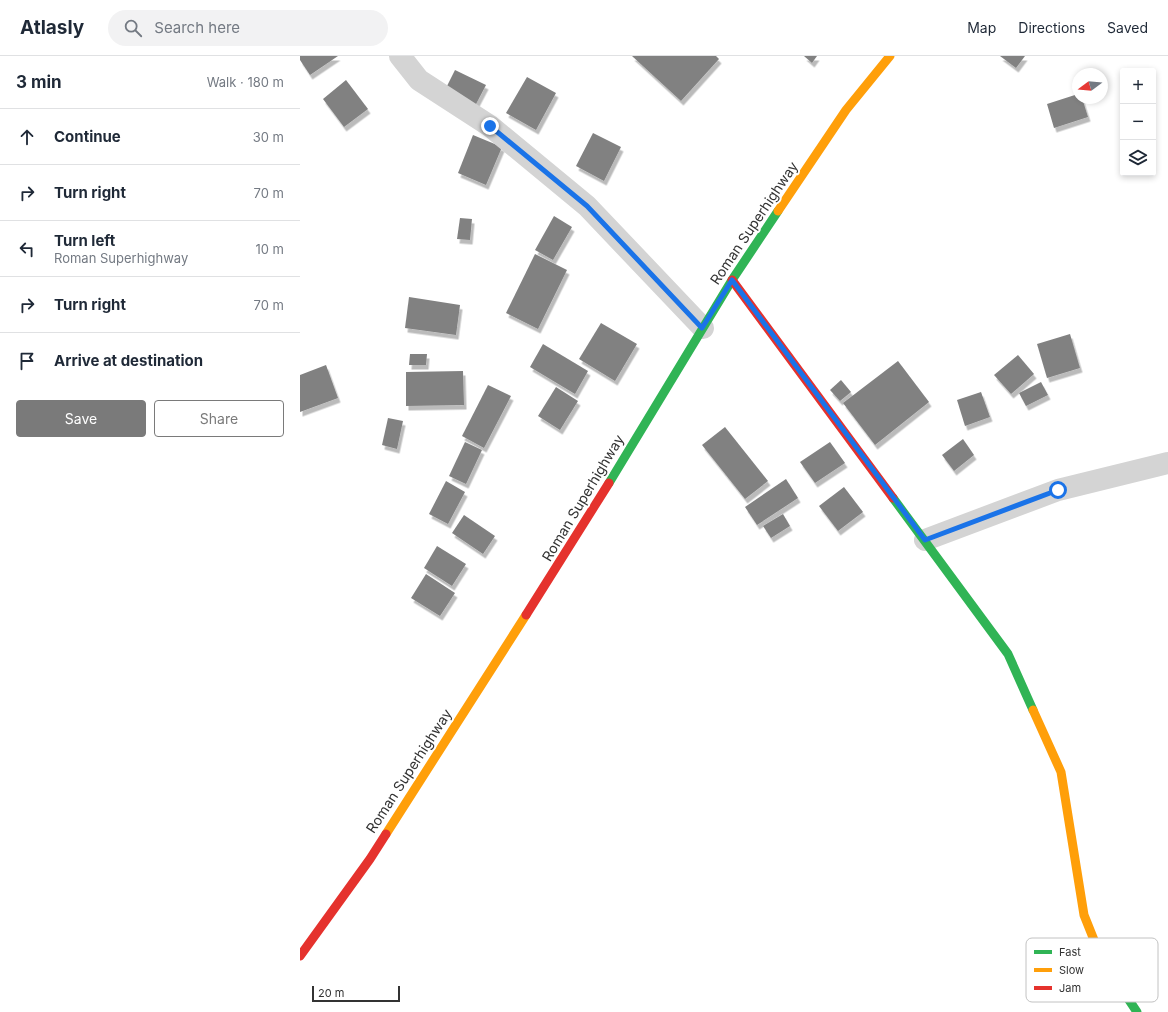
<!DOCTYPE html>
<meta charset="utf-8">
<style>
:root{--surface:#fff;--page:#f2f2f3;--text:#1f2937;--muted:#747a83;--line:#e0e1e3;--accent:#7a7a7a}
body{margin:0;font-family:Inter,sans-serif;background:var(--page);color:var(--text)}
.controls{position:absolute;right:12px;top:12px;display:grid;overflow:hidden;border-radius:4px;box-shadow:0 2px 6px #0003}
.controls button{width:36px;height:36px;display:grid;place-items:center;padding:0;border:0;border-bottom:1px solid var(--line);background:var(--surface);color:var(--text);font:20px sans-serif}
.compass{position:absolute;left:772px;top:12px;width:36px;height:36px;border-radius:50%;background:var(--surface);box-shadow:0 2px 6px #0003;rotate:254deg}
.scale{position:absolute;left:12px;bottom:10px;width:88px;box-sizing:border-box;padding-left:4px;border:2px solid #333;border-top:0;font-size:11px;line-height:14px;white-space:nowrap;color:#333;-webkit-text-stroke:3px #fff;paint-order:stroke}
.stop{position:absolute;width:12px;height:12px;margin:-9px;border:3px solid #1a73e8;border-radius:50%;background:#fff}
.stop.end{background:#1a73e8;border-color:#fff;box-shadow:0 1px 4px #0008}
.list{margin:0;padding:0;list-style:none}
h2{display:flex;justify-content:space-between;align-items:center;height:52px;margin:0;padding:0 16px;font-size:17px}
h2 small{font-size:13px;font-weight:400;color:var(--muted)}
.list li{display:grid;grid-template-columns:26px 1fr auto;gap:12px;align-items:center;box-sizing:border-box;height:56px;padding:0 16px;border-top:1px solid var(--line)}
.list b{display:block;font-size:15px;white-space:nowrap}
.list p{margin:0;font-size:13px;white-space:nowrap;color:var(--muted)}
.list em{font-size:13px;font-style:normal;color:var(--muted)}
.actions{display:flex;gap:8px;padding:12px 16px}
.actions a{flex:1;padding:9px 0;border:1px solid var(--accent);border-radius:4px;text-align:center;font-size:14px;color:var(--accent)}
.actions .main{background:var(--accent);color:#fff}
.icon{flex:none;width:22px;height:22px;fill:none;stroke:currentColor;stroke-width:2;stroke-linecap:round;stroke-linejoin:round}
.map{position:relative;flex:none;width:868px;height:956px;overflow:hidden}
header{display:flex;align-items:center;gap:24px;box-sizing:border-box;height:56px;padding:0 20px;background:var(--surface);border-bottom:1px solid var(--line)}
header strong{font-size:19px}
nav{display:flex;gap:22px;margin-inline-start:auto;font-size:14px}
.search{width:280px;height:36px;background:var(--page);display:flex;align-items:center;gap:10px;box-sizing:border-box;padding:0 14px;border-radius:22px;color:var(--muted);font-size:15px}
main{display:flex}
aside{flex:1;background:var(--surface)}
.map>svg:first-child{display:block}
.building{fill:#818181;filter:url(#shadow)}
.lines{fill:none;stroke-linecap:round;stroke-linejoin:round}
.street{stroke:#d4d4d4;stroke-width:22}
.fast{stroke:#30b455;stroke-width:9}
.slow{stroke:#ff9f0a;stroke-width:9}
.jam{stroke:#e5322d;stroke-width:9}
.route{stroke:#1a73e8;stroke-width:5}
.labels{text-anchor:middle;stroke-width:4;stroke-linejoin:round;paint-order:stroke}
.street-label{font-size:14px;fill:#333;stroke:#fff}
.key{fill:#fff;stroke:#c2c2c2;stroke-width:1}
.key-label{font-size:11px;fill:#333}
</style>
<header>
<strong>Atlasly</strong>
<div class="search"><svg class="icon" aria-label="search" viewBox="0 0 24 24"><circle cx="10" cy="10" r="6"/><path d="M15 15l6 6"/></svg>Search here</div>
<nav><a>Map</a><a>Directions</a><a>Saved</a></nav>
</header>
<main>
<aside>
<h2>3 min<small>Walk · 180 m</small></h2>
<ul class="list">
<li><svg class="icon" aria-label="ahead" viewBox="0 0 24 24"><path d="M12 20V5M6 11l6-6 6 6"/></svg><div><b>Continue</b></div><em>30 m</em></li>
<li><svg class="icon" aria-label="right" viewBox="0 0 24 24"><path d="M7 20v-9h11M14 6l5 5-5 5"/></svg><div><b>Turn right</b></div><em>70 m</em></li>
<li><svg class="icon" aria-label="left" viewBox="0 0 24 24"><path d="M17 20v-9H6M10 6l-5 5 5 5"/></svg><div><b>Turn left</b><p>Roman Superhighway</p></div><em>10 m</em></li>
<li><svg class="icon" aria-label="right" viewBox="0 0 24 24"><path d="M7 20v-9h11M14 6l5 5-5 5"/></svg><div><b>Turn right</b></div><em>70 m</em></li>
<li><svg class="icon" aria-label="arrive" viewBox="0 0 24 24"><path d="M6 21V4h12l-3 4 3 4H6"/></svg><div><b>Arrive at destination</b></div></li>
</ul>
<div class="actions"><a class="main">Save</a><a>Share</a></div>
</aside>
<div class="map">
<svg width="868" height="956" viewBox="0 0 868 956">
<defs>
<filter id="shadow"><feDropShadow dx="2.5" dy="4.5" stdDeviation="0" flood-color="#0004"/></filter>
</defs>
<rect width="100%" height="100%" fill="#fff"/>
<!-- building -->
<g class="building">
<path d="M0 0H38L10 19 0 4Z"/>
<path d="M332 0H416L419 3 381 45Z"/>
<path d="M504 0H517L512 7Z"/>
<path d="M700 0H725L716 12Z"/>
<path d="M155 14 186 29 175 50 145 34Z"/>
<path d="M227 21 256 37 236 74 206 57Z"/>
<path d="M46 24 68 53 44 71 23 43Z"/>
<path d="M778 38V42H782L788 61 754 72 747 48Z"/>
<path d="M293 77 321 91 304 125 276 110Z"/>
<path d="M173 79 202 91 186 129 158 117Z"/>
<path d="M254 160 272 171 253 204 235 194Z"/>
<path d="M160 162 172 163 170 184 157 183Z"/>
<path d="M235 198 267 214 238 273 206 257Z"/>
<path d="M109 241 160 249 156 279 105 272Z"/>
<path d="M301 267 337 288 315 325 279 303Z"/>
<path d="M770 278 780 312 747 322 737 288Z"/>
<path d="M243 288 288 315 275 338 230 311Z"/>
<path d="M110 298H127L126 309H109Z"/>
<path d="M718 299 734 318 711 338 694 319Z"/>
<path d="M598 305 629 346 575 389 543 347Z"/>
<path d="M26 309 38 342 0 356V319Z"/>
<path d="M163 315 164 349 106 350V316Z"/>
<path d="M541 324 551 336 540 345 530 334Z"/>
<path d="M741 326 748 339 726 350 719 337Z"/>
<path d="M188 329 211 340 184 392 162 380Z"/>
<path d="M256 331 278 345 260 374 238 360Z"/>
<path d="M681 336 690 361 665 370 657 344Z"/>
<path d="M88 362 103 365 97 393 82 389Z"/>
<path d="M425 371 468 425 445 443 402 389Z"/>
<path d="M663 383 674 399 654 415 642 399Z"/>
<path d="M165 386 182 394 166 428 149 420Z"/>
<path d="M530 386 545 407 515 427 500 406Z"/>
<path d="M486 423 498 442 457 469 445 451Z"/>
<path d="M146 425 165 436 148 468 129 458Z"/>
<path d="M544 431 563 456 538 475 519 450Z"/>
<path d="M483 458 490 470 471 482 463 470Z"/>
<path d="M164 459 195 480 183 498 152 477Z"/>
<path d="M137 490 166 508 152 530 124 512Z"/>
<path d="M126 518 155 537 140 560 111 542Z"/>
</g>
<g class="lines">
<!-- street -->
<g class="street">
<path d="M100 0 119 24 190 70 287 150 403 272"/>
<path d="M625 484 758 434 868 407"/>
</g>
<!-- fast -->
<g class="fast">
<path d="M309 427 432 224 478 155"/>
<path d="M593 442 708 598 733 654"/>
<path d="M798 894 803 905 837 956"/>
</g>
<!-- slow -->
<g class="slow">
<path d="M478 155 546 54 590 0"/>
<path d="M733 654 761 716 784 859 798 894"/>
<path d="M86 778 226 559"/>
</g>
<!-- jam -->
<g class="jam">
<path d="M432 224 593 442"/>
<path d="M226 559 309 427"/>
<path d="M0 900 70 803 86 778"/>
</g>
</g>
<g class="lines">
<!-- route -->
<path class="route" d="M190 70 287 150 402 272 432 224 625 484 758 434"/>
</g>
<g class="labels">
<!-- street labels -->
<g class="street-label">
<text transform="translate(454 167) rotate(-56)" y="5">Roman Superhighway</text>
<text transform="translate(283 442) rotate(-59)" y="5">Roman Superhighway</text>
<text transform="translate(109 715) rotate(-57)" y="5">Roman Superhighway</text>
</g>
</g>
<!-- legend -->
<rect x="726" y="882" width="132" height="64" rx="6" class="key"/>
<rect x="734" y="894" width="18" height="4" fill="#30b455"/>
<rect x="734" y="912" width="18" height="4" fill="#ff9f0a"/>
<rect x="734" y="930" width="18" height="4" fill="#e5322d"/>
<g class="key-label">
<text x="759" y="900">Fast</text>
<text x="759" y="918">Slow</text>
<text x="759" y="936">Jam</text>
</g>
</svg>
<div class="controls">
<button>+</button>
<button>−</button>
<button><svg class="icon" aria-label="layers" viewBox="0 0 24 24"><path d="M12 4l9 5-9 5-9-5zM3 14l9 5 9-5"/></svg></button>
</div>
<svg class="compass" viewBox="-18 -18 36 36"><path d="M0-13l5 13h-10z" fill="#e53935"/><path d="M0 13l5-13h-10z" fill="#747a83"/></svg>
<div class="scale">20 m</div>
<div class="stop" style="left:758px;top:434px"></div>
<div class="stop end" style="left:190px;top:70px"></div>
</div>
</main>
